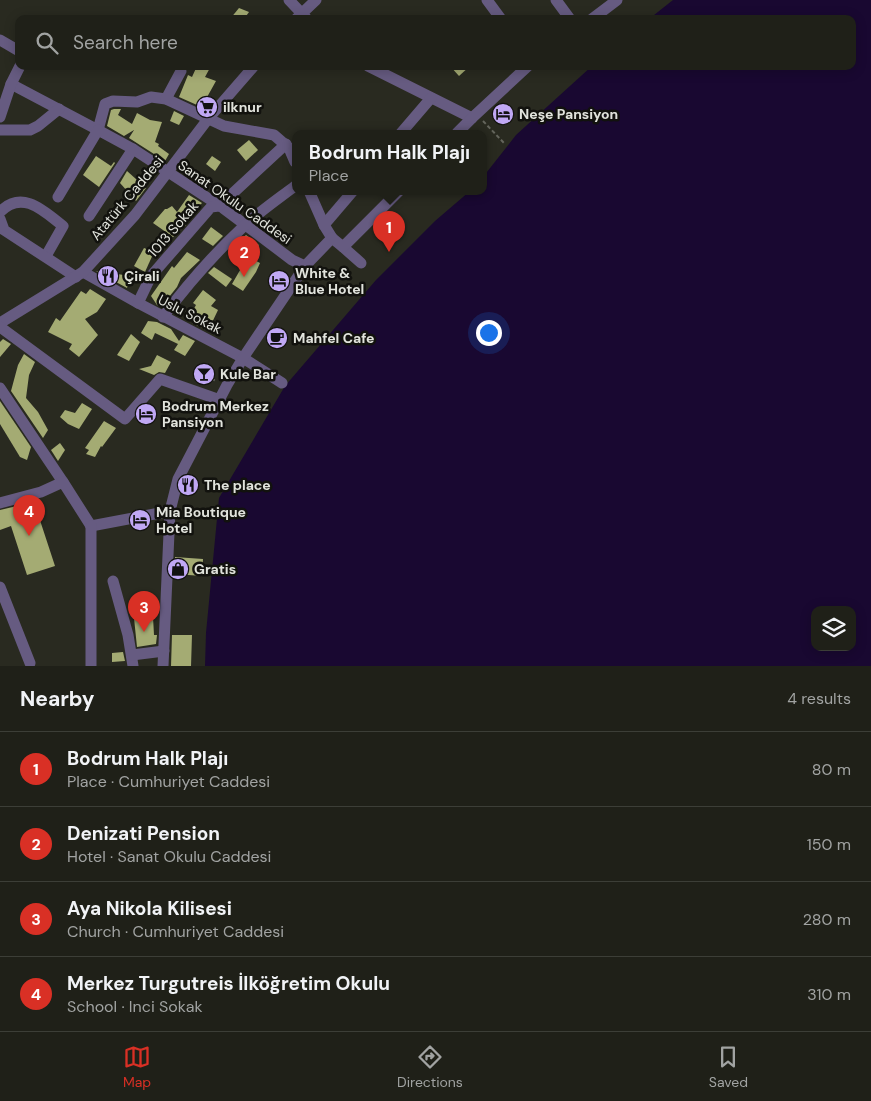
<!DOCTYPE html>
<meta charset="utf-8">
<style>
:root{--surface:#1f2018;--page:#272821;--text:#f1f3f6;--muted:#a1a3a2;--line:#3c3e37;--accent:#d93025}
body{margin:0;font-family:"DM Sans",sans-serif;background:var(--page);color:var(--text)}
.controls{position:absolute;right:15px;bottom:15px;display:grid;overflow:hidden;border-radius:10px;box-shadow:0 2px 12px #0003}
.controls button{width:45px;height:45px;display:grid;place-items:center;padding:0;border:0;border-bottom:1px solid var(--line);background:var(--surface);color:var(--text);font:25px sans-serif}
.you{position:absolute;left:488px;top:332px;width:18px;height:18px;margin:-12px;border:4px solid #fff;border-radius:50%;background:#1a73e8;box-shadow:0 0 0 8px #1a73e833}
.badge{display:grid;place-items:center;width:32px;height:32px;border-radius:50%;background:var(--accent);color:#fff;font-size:16px;font-weight:700}
.pin{position:absolute;translate:-50% -41px;filter:drop-shadow(0 1px 2px #0008)}
.pin::after{content:'';position:absolute;top:26px;width:18px;height:15px;background:inherit;clip-path:polygon(0 0,100% 0,50% 100%)}
.popup{position:absolute;left:292px;top:130px;width:195px;height:65px;box-sizing:border-box;display:grid;place-content:center;border-radius:10px;background:var(--surface);filter:drop-shadow(0 1px 4px #0005);font-size:16px;white-space:nowrap;color:var(--muted)}
.popup b{font-size:19px;color:var(--text)}
.popup::after{content:'';position:absolute;left:50%;top:100%;margin-left:-10px;border:10px solid transparent;border-top-color:var(--surface)}
.list{margin:0;padding:0;list-style:none}
h2{display:flex;justify-content:space-between;align-items:center;height:65px;margin:0;padding:0 20px;font-size:21px}
h2 small{font-size:16px;font-weight:400;color:var(--muted)}
.list li{display:grid;grid-template-columns:32px 1fr auto;gap:15px;align-items:center;box-sizing:border-box;height:75px;padding:0 20px;border-top:1px solid var(--line)}
.list b{display:block;font-size:19px;white-space:nowrap}
.list p{margin:0;font-size:16px;white-space:nowrap;color:var(--muted)}
.list em{font-size:16px;font-style:normal;color:var(--muted)}
.icon{flex:none;width:28px;height:28px;fill:none;stroke:currentColor;stroke-width:2;stroke-linecap:round;stroke-linejoin:round}
.map{position:relative;flex:none;width:871px;height:666px;overflow:hidden}
.search{position:absolute;background:var(--surface);box-shadow:0 2px 12px #0003;left:15px;right:15px;top:15px;height:55px;display:flex;align-items:center;gap:12px;box-sizing:border-box;padding:0 18px;border-radius:10px;color:var(--muted);font-size:19px}
.sheet{height:365px;background:var(--surface)}
nav{display:flex;justify-content:space-around;align-items:center;box-sizing:border-box;height:70px;border-top:1px solid var(--line);background:var(--surface);font-size:14px;color:var(--muted)}
nav a{display:grid;justify-items:center;gap:2px}
nav .on{color:var(--accent)}
.map>svg:first-child{display:block}
.water{fill:#190831;fill-rule:evenodd}
.building{fill:#a4ab73}
.lines{fill:none;stroke-linecap:round;stroke-linejoin:round}
.path{stroke:#64655c;stroke-width:2;stroke-dasharray:4 2.5;stroke-linecap:butt}
.minor{stroke:#665b81;stroke-width:11}
.labels{text-anchor:middle;stroke-width:5;stroke-linejoin:round;paint-order:stroke}
.poi-label{font-size:14px;font-weight:bold;fill:#e1e3dc;stroke:#12120e;text-anchor:start}
.street-label{font-size:14px;fill:#e1e3dc;stroke:#12120e}
</style>
<div class="map">
<svg width="871" height="666" viewBox="0 0 871 666">
<rect width="100%" height="100%" fill="#292a20"/>
<!-- water -->
<path class="water" d="M673 0H871V666H205L206 633 219 498 285 386 376 280 435 221 470 191H483V177L516 135 592 66H852V19H649ZM815 610H852V647H815Z"/>
<!-- building -->
<g class="building">
<path d="M239 8 249 12 244 19H230Z"/>
<path d="M197 66H211L205 77 216 81 206 99 210 101 206 109 179 97 188 75 192 77Z"/>
<path d="M450 66H470L459 76Z"/>
<path d="M114 109H121L118 115 132 124 137 113 150 120 162 122 155 142 159 144 158 146 169 154 165 161 129 138 134 130 124 136 107 126 111 110Z"/>
<path d="M174 111 184 116 179 125 170 121Z"/>
<path d="M249 140 258 150 246 161 237 150Z"/>
<path d="M96 156 111 166 114 162 115 163 99 187 83 175Z"/>
<path d="M212 156 221 162 215 171 206 164Z"/>
<path d="M127 171 146 188 136 201 120 183Z"/>
<path d="M189 195 202 203 183 223 186 225 173 237 153 223 165 209H167L172 206 177 212Z"/>
<path d="M211 227 223 236 213 246 202 239Z"/>
<path d="M246 235 259 245 249 257 260 263 256 272 243 291 232 284 247 258 234 246Z"/>
<path d="M144 248 154 252 145 272 134 266Z"/>
<path d="M187 252 200 260 181 278 177 287 161 307 157 305 151 296 172 266 174 268Z"/>
<path d="M214 267 232 279 226 287 208 273Z"/>
<path d="M96 271 131 276 127 288Z"/>
<path d="M90 289 106 299 97 312 85 319 98 335 79 357 69 349 72 344 48 332 56 318 60 321 81 291 86 294Z"/>
<path d="M203 290 216 300 211 306 218 310 208 331 192 323 195 317 191 314 196 305 193 303Z"/>
<path d="M148 321 157 322 171 329 179 341 183 335 195 341 185 356 174 350 178 344 155 333 152 340 141 333Z"/>
<path d="M131 334 140 342 129 361 117 355Z"/>
<path d="M3 339 11 344 0 357V342Z"/>
<path d="M24 354 35 362 29 375 26 398 38 412 48 430 43 438 11 391 18 365Z"/>
<path d="M157 355 171 362 165 373 159 372 154 375 139 369 151 366Z"/>
<path d="M0 401 31 447 27 460 20 457 0 424Z"/>
<path d="M82 403 92 409 79 429 68 424 60 417 65 410 75 413Z"/>
<path d="M104 421 116 428 102 447 101 446 95 457 86 454 89 450 85 448Z"/>
<path d="M60 443 65 450 58 461 51 450Z"/>
<path d="M34 502 55 566 27 575 11 526 0 530V510Z"/>
<path d="M175 557 203 559 202 576 175 574Z"/>
<path d="M153 617 154 635H157L156 644 137 647 134 618Z"/>
<path d="M172 635H192L191 666H171Z"/>
<path d="M123 652 125 661 112 662V653Z"/>
</g>
<g class="lines">
<!-- path -->
<g class="path">
<path d="M483 121 504 143"/>
<path d="M211 379 217 381"/>
</g>
<!-- minor -->
<g class="minor">
<path d="M289 0 307 19"/>
<path d="M487 0 501 19"/>
<path d="M556 0 570 19"/>
<path d="M296 19 316 0"/>
<path d="M592 19 617 0"/>
<path d="M0 40 19 51"/>
<path d="M368 66 472 118"/>
<path d="M11 84 98 130 105 104 113 101 137 102 151 97 166 99 224 126 274 135 289 148 295 162"/>
<path d="M166 99 181 71"/>
<path d="M0 117 11 84 20 66"/>
<path d="M0 130H30L38 126 59 109"/>
<path d="M401 133 431 98"/>
<path d="M457 133 472 118 528 66"/>
<path d="M309 191 324 225 332 238"/>
<path d="M58 197 98 130 133 149 223 208 292 260 305 266"/>
<path d="M0 212C22 189 44 211 63 226L46 256"/>
<path d="M89 216 133 149"/>
<path d="M0 219 4 230 76 277"/>
<path d="M324 225 353 191"/>
<path d="M343 247 361 263"/>
<path d="M83 272 138 303 243 358 282 383"/>
<path d="M138 303 151 276 211 207 219 206 286 144"/>
<path d="M163 317C187 285 214 254 243 227 259 212 278 199 295 186"/>
<path d="M0 323 83 272 135 215 208 119 254 66"/>
<path d="M0 327 125 419 160 379 220 400"/>
<path d="M0 388 63 482"/>
<path d="M0 503 41 492 63 482 91 526"/>
<path d="M91 526 170 511"/>
<path d="M113 581 128 635 133 666"/>
<path d="M0 587 30 663"/>
<path d="M132 655 164 651"/>
<path d="M91 666V526"/>
<path d="M163 666 170 511 178 479 227 385 243 358 305 266 332 238 343 247 399 191"/>
</g>
</g>
<!-- icons -->
<defs>
<g id="supermarket-disc" transform="scale(1.125)"><circle r="9.5" fill="#c0a8f4" stroke="#12120e"/><path d="M-6-5.5h2.5l.6 2H6L4.5 2H-2.5L-4.4-4H-6ZM-1.5 3.2a1.3 1.3 0 1 0 .1 0ZM3 3.2a1.3 1.3 0 1 0 .1 0Z" fill="#111"/></g>
<g id="hotel-disc" transform="scale(1.125)"><circle r="9.5" fill="#c0a8f4" stroke="#12120e"/><path d="M-6-4.5h1.5V1H6V5H4.5V3h-9V5H-6ZM-4 0a1.8 1.8 0 1 1 3.6 0ZM.5 0V-2.5h3Q6-2.5 6 0Z" fill="#111"/></g>
<g id="restaurant-disc" transform="scale(1.125)"><circle r="9.5" fill="#c0a8f4" stroke="#12120e"/><path d="M-5-6h1v4h1v-4h1v4h1v-4h1v5L-1.5 .5V6h-2V.5L-5-1ZM5-6V6H3V1.5H1.5Q1.5-4 5-6Z" fill="#111"/></g>
<g id="cafe-disc" transform="scale(1.125)"><circle r="9.5" fill="#c0a8f4" stroke="#12120e"/><path d="M-5.5-4.5H6V0H3Q3 3.5 0 3.5H-2.5Q-5.5 3.5-5.5 0ZM3-3.2v2h1.7v-2ZM-6 4.5H4V6H-6Z" fill="#111"/></g>
<g id="bar-disc" transform="scale(1.125)"><circle r="9.5" fill="#c0a8f4" stroke="#12120e"/><path d="M-6-5H6L.8 .8V4.5H3.5V6h-7V4.5H-.8V.8Z" fill="#111"/></g>
<g id="shop-disc" transform="scale(1.125)"><circle r="9.5" fill="#c0a8f4" stroke="#12120e"/><path d="M-5-2.5h2.3a2.7 3.5 0 0 1 5.4 0H5L5.5 6h-11ZM-1.5-2.5h3a1.5 2.3 0 0 0-3 0Z" fill="#111"/></g>
</defs>
<g fill-rule="evenodd">
<use href="#supermarket-disc" x="207" y="107"/>
<use href="#hotel-disc" x="503" y="114"/>
<use href="#restaurant-disc" x="108" y="276"/>
<use href="#hotel-disc" x="279" y="281"/>
<use href="#cafe-disc" x="277" y="338"/>
<use href="#bar-disc" x="204" y="374"/>
<use href="#hotel-disc" x="146" y="414"/>
<use href="#restaurant-disc" x="188" y="485"/>
<use href="#hotel-disc" x="140" y="520"/>
<use href="#shop-disc" x="178" y="569"/>
</g>
<g class="labels">
<!-- poi labels -->
<g class="poi-label">
<text x="223" y="112">ilknur</text>
<text x="519" y="119">Neşe Pansiyon</text>
<text x="295" y="278">White &amp;<tspan x="295" dy="16">Blue Hotel</tspan></text>
<text x="124" y="281">Çirali</text>
<text x="293" y="343">Mahfel Cafe</text>
<text x="220" y="379">Kule Bar</text>
<text x="162" y="411">Bodrum Merkez<tspan x="162" dy="16">Pansiyon</tspan></text>
<text x="204" y="490">The place</text>
<text x="156" y="517">Mia Boutique<tspan x="156" dy="16">Hotel</tspan></text>
<text x="194" y="574">Gratis</text>
</g>
<!-- street labels -->
<g class="street-label">
<text transform="translate(127 198) rotate(-50)" y="5">Atatürk Caddesi</text>
<text transform="translate(235 202) rotate(35)" y="5">Sanat Okulu Caddesi</text>
<text transform="translate(173 229) rotate(-49)" y="5">1013 Sokak</text>
<text transform="translate(190 314) rotate(27)" y="5">Uslu Sokak</text>
</g>
</g>
</svg>
<div class="controls">
<button><svg class="icon" aria-label="layers" viewBox="0 0 24 24"><path d="M12 4l9 5-9 5-9-5zM3 14l9 5 9-5"/></svg></button>
</div>
<div class="you"></div>
<div class="pin badge" style="left:389px;top:252px">1</div>
<div class="popup"><b>Bodrum Halk Plajı</b>Place</div>
<div class="pin badge" style="left:244px;top:277px">2</div>
<div class="pin badge" style="left:144px;top:632px">3</div>
<div class="pin badge" style="left:29px;top:536px">4</div>
<div class="search"><svg class="icon" aria-label="search" viewBox="0 0 24 24"><circle cx="10" cy="10" r="6"/><path d="M15 15l6 6"/></svg>Search here</div>
</div>
<section class="sheet">
<h2>Nearby<small>4 results</small></h2>
<ul class="list">
<li><span class="badge">1</span><div><b>Bodrum Halk Plajı</b><p>Place · Cumhuriyet Caddesi</p></div><em>80 m</em></li>
<li><span class="badge">2</span><div><b>Denizati Pension</b><p>Hotel · Sanat Okulu Caddesi</p></div><em>150 m</em></li>
<li><span class="badge">3</span><div><b>Aya Nikola Kilisesi</b><p>Church · Cumhuriyet Caddesi</p></div><em>280 m</em></li>
<li><span class="badge">4</span><div><b>Merkez Turgutreis İlköğretim Okulu</b><p>School · Inci Sokak</p></div><em>310 m</em></li>
</ul>
</section>
<nav>
<a class="on"><svg class="icon" aria-label="map" viewBox="0 0 24 24"><path d="M3 6l6-2 6 2 6-2v14l-6 2-6-2-6 2zM9 4v14M15 6v14"/></svg>Map</a>
<a><svg class="icon" aria-label="directions" viewBox="0 0 24 24"><path d="M12 3l9 9-9 9-9-9zM9 14v-3h6M13 9l2 2-2 2"/></svg>Directions</a>
<a><svg class="icon" aria-label="saved" viewBox="0 0 24 24"><path d="M7 4h10v16l-5-4-5 4z"/></svg>Saved</a>
</nav>
